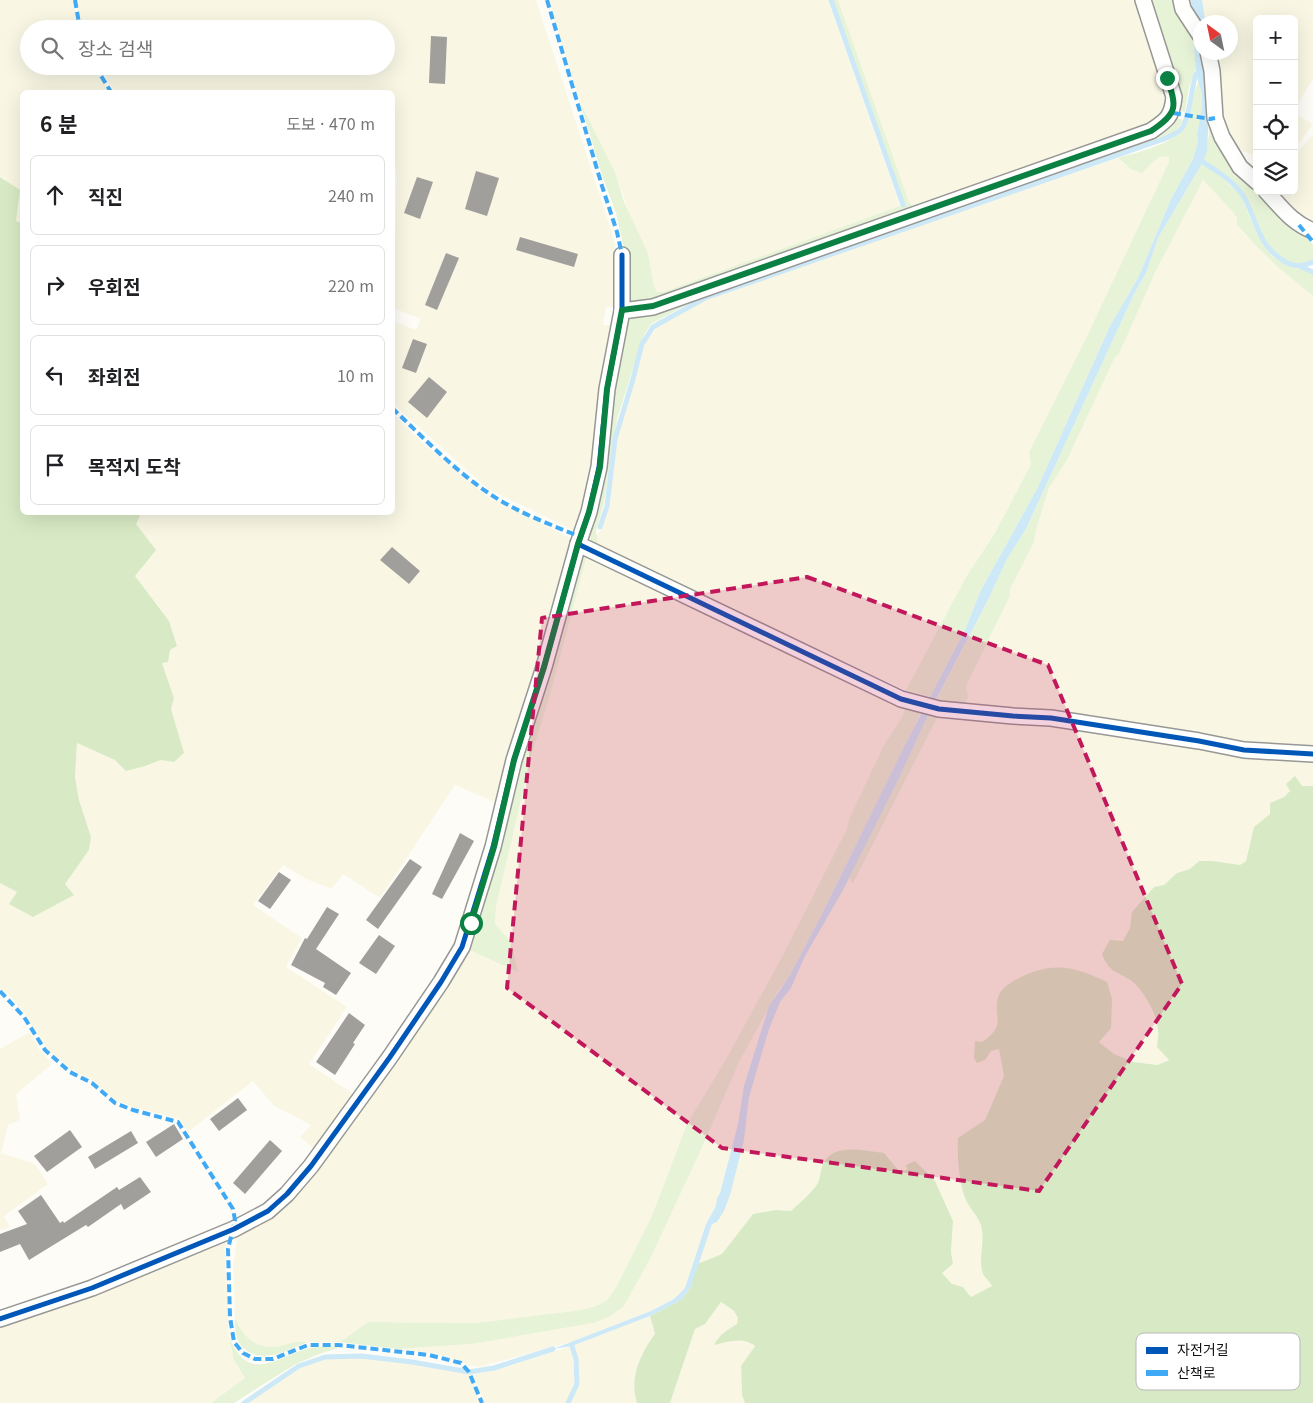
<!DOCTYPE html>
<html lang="ko">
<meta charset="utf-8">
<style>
:root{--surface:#fff;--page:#f2f2f2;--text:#202124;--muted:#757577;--line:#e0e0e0}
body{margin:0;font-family:Georgia,"Noto Sans KR",serif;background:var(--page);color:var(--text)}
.controls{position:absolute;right:15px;top:15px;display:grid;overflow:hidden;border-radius:8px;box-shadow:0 5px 20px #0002}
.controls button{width:45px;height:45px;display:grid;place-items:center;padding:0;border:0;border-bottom:1px solid var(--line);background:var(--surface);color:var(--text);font:25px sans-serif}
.compass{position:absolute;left:1193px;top:15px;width:45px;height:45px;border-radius:50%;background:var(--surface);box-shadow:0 5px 20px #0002;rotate:327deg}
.stop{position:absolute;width:15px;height:15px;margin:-11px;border:4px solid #0b8043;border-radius:50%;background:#fff}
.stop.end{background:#0b8043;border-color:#fff;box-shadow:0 1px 5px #0008}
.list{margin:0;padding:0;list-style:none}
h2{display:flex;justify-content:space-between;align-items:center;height:65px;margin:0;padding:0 20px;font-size:21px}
h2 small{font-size:16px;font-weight:400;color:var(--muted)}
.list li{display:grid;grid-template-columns:32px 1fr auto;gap:15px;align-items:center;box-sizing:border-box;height:80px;margin:0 10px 10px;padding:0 10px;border:1px solid var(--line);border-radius:8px}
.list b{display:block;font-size:19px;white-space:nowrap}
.list em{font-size:16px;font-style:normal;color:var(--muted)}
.icon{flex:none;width:28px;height:28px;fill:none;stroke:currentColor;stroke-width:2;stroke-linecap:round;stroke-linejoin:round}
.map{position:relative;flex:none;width:1313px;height:1403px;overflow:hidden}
.search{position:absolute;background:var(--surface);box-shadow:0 5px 20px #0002;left:20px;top:20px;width:375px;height:55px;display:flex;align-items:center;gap:12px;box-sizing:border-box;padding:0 18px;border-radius:28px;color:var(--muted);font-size:19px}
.panel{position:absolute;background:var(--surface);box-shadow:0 5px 20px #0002;left:20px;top:90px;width:375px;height:425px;border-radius:8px}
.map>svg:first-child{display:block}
.farmland{fill:#f9f7e4}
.green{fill:#e7f3d7}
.forest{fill:#d8eac5}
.water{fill:#cde8f7}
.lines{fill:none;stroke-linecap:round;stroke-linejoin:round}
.stream{stroke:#cde8f7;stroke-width:5}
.building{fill:#a19f9c}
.street-casing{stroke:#979795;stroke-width:18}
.street{stroke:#fffffe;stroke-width:15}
.quiet{stroke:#3fa9f5;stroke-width:4;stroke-dasharray:8 4;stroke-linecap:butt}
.cycleway-casing{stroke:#fff;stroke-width:8}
.cycleway{stroke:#0057b8;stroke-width:5}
.route{stroke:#0b8043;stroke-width:6}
.marked{fill:#c2185b;fill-opacity:0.2;stroke:#c2185b;stroke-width:4;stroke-dasharray:10 6;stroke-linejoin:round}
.key{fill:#fff;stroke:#b8b8b8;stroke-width:1}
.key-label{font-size:14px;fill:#111}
</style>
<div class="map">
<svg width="1313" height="1403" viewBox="0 0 1313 1403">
<rect width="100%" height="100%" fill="#fdfcf7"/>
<!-- farmland -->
<g class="farmland">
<path d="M0 0H73L78 29H29V66H94L109 92H22V223L16 221 5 179 0 177Z"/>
<path d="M76 0H536L611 230 617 254V307H606L603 325H614L597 449 577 532 488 489 393 404V321L416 330 421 319 393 308 397 177 393 150 392 92H115L99 66H386V29H82Z"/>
<path d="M550 0H828L900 206 663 292H657L654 286 648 253 630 216 621 189 580 102 554 20Z"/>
<path d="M838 0H1138L1167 101 1157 116 1145 125 913 206 909 202Z"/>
<path d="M1202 0H1313V79L1294 110V19H1257V155L1238 151 1220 116 1214 53 1230 52V22H1205Z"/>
<path d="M1294 113 1313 124 1294 150Z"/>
<path d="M1313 134V225L1305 222 1275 191H1294V157Z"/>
<path d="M1164 155 1169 157V162L1087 336 1029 452 1031 464 995 533 966 577 906 690 596 547V537L602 528 609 506 617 439 645 343 656 328 707 299 887 236 1118 158 1126 166 1151 165 1154 160Z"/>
<path d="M1203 180 1232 211 1237 218V226L1257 247 1278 267 1313 296V747L1255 745 964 705 966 686 1010 596V589L1034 542 1036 530 1049 488 1067 460 1115 357 1119 354 1155 273Z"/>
<path d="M393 414 425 445 487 496 574 540 497 803 455 785 380 898 343 874 332 889 306 879 283 865 253 905 302 938 286 967 347 1007 309 1064 355 1095 315 1150 300 1137 311 1125 274 1106 253 1081 188 1132 179 1119 134 1107 116 1101 93 1081 71 1069 47 1049 26 1016 11 997 0 988V883L17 892 10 905 65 884 89 850 91 837 79 800 75 777 77 743 115 760 145 766 161 760 174 762 175 723 171 709 174 698 162 662 170 650 177 646 169 621 135 576 136 524 140 516 138 513 392 512Z"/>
<path d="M588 551 907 705 901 719 884 745 850 817 846 831 783 955 725 1061 687 1124 651 1218 615 1289 607 1300 596 1306 581 1310 476 1323 368 1322 340 1342H307L300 1341 278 1347 262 1346 250 1341 244 1335 235 1317 233 1267 238 1232 263 1220 467 949 517 972 511 942 495 925 496 907 532 753 552 688Z"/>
<path d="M939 714 1052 724 1313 757V786H1302L1291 791 1284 797 1270 803V814L1264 820 1250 842 1246 861 1240 865 1213 861H1199L1190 869 1177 873 1164 885 1154 887 1132 912 1130 928 1123 941 1117 973 1131 981 1140 989 1148 1000 1159 1030 1157 1047 1169 1059 1157 1065 1134 1062 1114 1054 1099 1042 996 1005 999 1018 995 1032 982 1042 985 1060 991 1051 999 1049 1004 1076 985 1120 970 1130 958 1147 962 1182 966 1200 978 1218 982 1231 981 1262 984 1275 993 1286 971 1297 963 1287 952 1284 942 1273 953 1264 951 1252 953 1221 923 1171 915 1162 907 1170 898 1171 884 1153 849 1149 823 1165 821 1176 816 1186 791 1211 776 1210 753 1214 722 1254 697 1264 744 1140 749 1097 769 1029 780 1002 791 988 805 956 849 877 854 884Z"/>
<path d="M769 1006 745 1086 738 1124 716 1206 706 1224 685 1288 674 1299 651 1311 571 1342 479 1367 467 1365 462 1361 430 1353 397 1349 472 1344 593 1323 624 1306 650 1259 700 1152 740 1060Z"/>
<path d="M30 1032 39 1049 52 1064 16 1094 20 1120 8 1125 1 1153 35 1164 48 1184 4 1216 10 1227 0 1230V1049Z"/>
<path d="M228 1237 225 1250 229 1337 234 1360 245 1378 211 1403H0V1323Z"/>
<path d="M720 1302 734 1311 739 1318 737 1324 717 1339 729 1342 742 1339 750 1342 755 1346 741 1366 742 1395 745 1403H670L695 1329 705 1323Z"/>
<path d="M650 1316 655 1334 639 1360 635 1381 637 1403H571L578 1385 577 1359 572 1347 575 1384 566 1403H483V1399L474 1377 475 1374 496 1370 572 1346Z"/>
<path d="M327 1358H361L412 1363 469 1374 480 1403H247L301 1366Z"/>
</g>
<!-- green -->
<g class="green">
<path d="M833 0H838L909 202 913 206 1144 125 1157 116 1167 101 1165 111 1157 124 657 301 627 305 625 253 616 213 602 175 580 102 615 172 624 202 648 253 654 286 657 292H663L900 206H904Z"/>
<path d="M1149 0H1177L1193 29 1196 68 1189 87 1185 112 1179 111Z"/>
<path d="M1199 81 1202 94V107L1197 134 1198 142 1193 159 1171 199 1138 278 1110 326 1037 489 980 592 966 628 930 697 906 690 966 577 995 533 1031 464 1029 452 1087 336 1169 162V157C1157 153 1150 167 1142 173L1132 170 1118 158C1138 152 1183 142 1189 120 1193 107 1192 93 1199 81Z"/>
<path d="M1174 117 1183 120C1177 137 1154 141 1139 147L703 296 651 324 643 337 617 419 604 503 596 531 598 544 596 547C590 542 590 538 590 530L625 333 627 324 631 319Z"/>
<path d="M1208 121H1211L1257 184V191H1264L1313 245V260C1288 273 1267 249 1257 227 1252 216 1249 202 1242 192 1233 180 1219 170 1206 164L1240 194 1257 234 1272 256 1285 264 1313 274V296L1278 267 1257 247 1237 225V218L1232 211 1203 180 1155 273 1119 354 1115 357 1067 460 1049 488 1036 530 1034 542 1010 589V596L966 686 968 697 964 705 933 706 988 600 1007 559 1026 529 1134 294 1146 273 1158 238 1203 162 1209 135Z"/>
<path d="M588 551 552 688 532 753 496 907 495 924 511 942 518 972 467 949 580 556Z"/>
<path d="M907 705 923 709 821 916 790 975 778 991 740 1060 700 1152 650 1259 624 1306 609 1317 593 1323 472 1344 397 1349 340 1342 368 1322 476 1323 581 1310 596 1306 607 1300 615 1289 651 1218 687 1124 725 1061 783 955 846 831 850 817 884 745 901 719Z"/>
<path d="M930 711 939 714 853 884 849 877 900 776Z"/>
<path d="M235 1317C243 1338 257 1350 280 1346 289 1344 297 1340 307 1342 288 1350 265 1364 246 1350 242 1347 238 1342 237 1337 235 1331 235 1324 235 1317Z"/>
<path d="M229 1337C250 1386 276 1356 310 1348 320 1346 332 1347 341 1347L319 1354 294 1365 234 1403H211L245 1378 234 1360Z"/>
</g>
<!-- forest -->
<g class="forest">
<path d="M0 177 20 190 16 221 22 223V512L138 513 140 516 136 524 156 550 135 576 169 621 177 646 170 650 168 662 162 663 174 698 171 709 184 753 174 762 161 760 145 766 126 771 115 760 77 743 75 777 79 800 91 837 89 850 65 884 74 895 33 917 9 904 17 892 0 883Z"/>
<path d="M1295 776 1302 786H1313V1403H745L742 1395 741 1366 755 1346C743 1336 728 1342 714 1345 719 1335 727 1330 737 1324L738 1318 734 1311 721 1302 705 1324 695 1329 670 1403H637C629 1378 640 1354 655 1334L650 1316 681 1300 691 1287 697 1264 722 1254 753 1214 776 1210 791 1211C799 1203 809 1195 816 1186 821 1179 820 1171 823 1164 833 1142 865 1151 884 1153L899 1171 907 1170 906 1165 915 1161 935 1181 953 1221 951 1252 953 1264 942 1273 952 1284 963 1287 971 1297 992 1286C990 1282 985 1278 983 1274 978 1259 984 1245 982 1231 981 1218 971 1211 966 1200 959 1184 957 1155 958 1138L985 1120 1004 1076 999 1049 991 1051 985 1060 977 1063 974 1058 975 1041 982 1042C1009 1024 991 1017 999 995 1002 987 1012 982 1019 978 1053 961 1074 966 1107 982L1112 999 1111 1028 1099 1042 1114 1054 1134 1062 1157 1065 1169 1060 1157 1047C1157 1042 1159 1036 1158 1031 1158 1016 1143 988 1130 980 1116 971 1109 972 1102 954L1110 940 1123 941 1130 928 1132 912 1154 887 1164 885 1177 873 1190 869 1199 861H1213L1240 865 1246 861 1254 827 1270 814V803L1284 797 1290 791 1286 784Z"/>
</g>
<!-- water -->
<path class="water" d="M1191 0H1202L1205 20V22H1200V52L1205 53 1203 70 1207 83 1209 110 1207 152 1203 162 1158 238 1146 273 1134 294 1026 529 1007 559 988 600 930 711 900 776 842 892 805 956 791 988 780 1002 769 1029 749 1097 744 1140 730 1195 724 1211 717 1222 712 1224 691 1287 681 1300 650 1316 572 1346 553 1349 651 1311 674 1299 685 1288 706 1224 716 1206 717 1198 720 1193 738 1124 744 1086 769 1006 790 975 821 916 906 743 966 628 980 592 1037 489 1110 326 1138 278 1171 199 1193 159 1198 142 1197 134 1202 107V94L1196 74Z"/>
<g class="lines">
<!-- stream -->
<g class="stream">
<path d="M831 0 903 205"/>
<path d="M1203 162C1216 171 1232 180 1242 194 1256 216 1257 244 1281 259 1291 267 1301 268 1313 262"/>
<path d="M1301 267 1313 272"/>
<path d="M600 527 607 506 615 439 633 379 642 344 653 327 705 298 1161 140C1168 137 1178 134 1182 128 1190 118 1191 88 1196 74"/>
<path d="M244 1403 299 1366 325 1357 361 1356 412 1362 469 1372 494 1368 553 1349"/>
<path d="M568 1403 577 1384 576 1359 572 1346"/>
</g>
</g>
<!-- building -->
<g class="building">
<path d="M431 36 447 37 445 84 429 83Z"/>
<path d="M476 171 499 178 487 216 465 209Z"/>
<path d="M417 177 433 182 420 219 404 213Z"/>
<path d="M520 237 578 254 574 267 516 250Z"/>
<path d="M446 253 459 258 437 310 425 305Z"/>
<path d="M413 339 427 344 416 373 402 368Z"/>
<path d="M429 377 447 392 427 418 408 402Z"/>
<path d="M392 547 420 571 409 584 380 560Z"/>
<path d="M460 833 474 841 442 899 432 894Z"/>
<path d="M410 859 422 867 378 929 366 920Z"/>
<path d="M279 872 291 880 270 909 258 901Z"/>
<path d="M327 907 339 914 316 949 351 973 336 995 323 987 325 983 291 965 305 938 307 939Z"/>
<path d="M379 935 395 946 376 974 359 963Z"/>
<path d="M349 1013 365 1025 353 1043 355 1044 335 1075 316 1062Z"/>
<path d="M238 1098 247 1110 219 1131 210 1119Z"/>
<path d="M174 1124 183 1139 156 1157 146 1142Z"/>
<path d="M70 1130 82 1147 47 1172 34 1156Z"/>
<path d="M131 1131 138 1143 95 1169 88 1157Z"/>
<path d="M270 1140 282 1151 245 1194 233 1183Z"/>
<path d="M140 1177 151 1192 124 1210 121 1204 88 1227 86 1225 29 1260 20 1244 0 1252V1234L27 1224 18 1211 41 1195 60 1223 63 1221 64 1223 117 1187 119 1190Z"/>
</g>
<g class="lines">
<!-- street casing -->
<g class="street-casing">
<g id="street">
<path d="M1181 0 1183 9 1200 35"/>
<path d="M1208 52 1212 71 1215 118 1222 137 1240 167 1257 182"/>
<path d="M1266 191C1282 208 1291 222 1313 231"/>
<path d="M622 311 653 307 1151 131C1167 120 1172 117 1174 97L1143 0"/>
<path d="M578 544 901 699 939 709 1013 716 1051 718 1199 741 1244 750 1313 754"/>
<path d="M0 1319 92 1288 234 1229 268 1211 287 1194 311 1166 390 1057 441 982 462 947 493 847 514 760 544 667 578 544 589 512 599 467 607 389 622 311V255"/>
</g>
</g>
<!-- street -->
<use href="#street" class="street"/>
<!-- quiet -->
<g class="quiet">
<path d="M75 0 80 29"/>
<path d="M547 0 602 186 617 232 622 255"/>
<path d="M95 66 111 92"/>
<path d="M1173 113 1210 119 1215 118"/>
<path d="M392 174V217"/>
<path d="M1299 225 1313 242"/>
<path d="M392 408C423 437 453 469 487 492 516 512 549 524 581 537"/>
<path d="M0 991 24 1017 45 1050 70 1072 92 1083 115 1103 133 1110 178 1122 233 1209 235 1220 228 1249 230 1317 234 1342 243 1353 255 1359H273L308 1345H339L429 1355 461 1363 469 1372 482 1403"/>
</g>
<!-- cycleway casing -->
<g class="cycleway-casing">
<g id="cycleway">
<path d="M578 544 901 699 939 709 1013 716 1051 718 1199 741 1244 750 1313 754"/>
<path d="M0 1319 92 1288 234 1229 268 1211 287 1194 311 1166 390 1057 441 982 462 947 493 847 514 760 544 667 578 544 589 512 599 467 607 389 622 311V255"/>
</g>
</g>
<!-- cycleway -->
<use href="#cycleway" class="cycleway"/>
</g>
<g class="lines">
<!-- route -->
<path class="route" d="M471 923 494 847 514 760 544 667 578 544 589 512 600 467 607 389 622 310 653 306 1151 131C1178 113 1177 107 1167 78"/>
</g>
<!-- marked area -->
<path class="marked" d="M807 577 1048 665 1182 984 1039 1191 722 1148 507 988 542 618Z"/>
<!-- legend -->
<rect x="1136" y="1333" width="164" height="57" rx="8" class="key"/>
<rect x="1146" y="1347" width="22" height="7" fill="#0057b8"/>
<rect x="1146" y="1370" width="22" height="6" fill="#3fa9f5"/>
<g class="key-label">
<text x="1177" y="1355">자전거길</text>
<text x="1177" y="1378">산책로</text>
</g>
</svg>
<div class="controls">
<button>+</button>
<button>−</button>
<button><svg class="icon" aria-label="locate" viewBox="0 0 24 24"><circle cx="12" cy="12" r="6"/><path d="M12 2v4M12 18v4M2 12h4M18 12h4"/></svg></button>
<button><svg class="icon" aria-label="layers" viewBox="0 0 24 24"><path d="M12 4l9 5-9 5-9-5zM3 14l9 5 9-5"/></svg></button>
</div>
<svg class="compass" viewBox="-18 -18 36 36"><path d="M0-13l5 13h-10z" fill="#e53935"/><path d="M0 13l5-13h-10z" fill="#757577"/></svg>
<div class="stop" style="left:471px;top:923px"></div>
<div class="stop end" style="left:1167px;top:78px"></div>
<div class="search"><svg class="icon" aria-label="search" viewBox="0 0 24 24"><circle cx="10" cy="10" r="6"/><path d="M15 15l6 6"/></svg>장소 검색</div>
<section class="panel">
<h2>6 분<small>도보 · 470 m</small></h2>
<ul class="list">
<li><svg class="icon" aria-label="ahead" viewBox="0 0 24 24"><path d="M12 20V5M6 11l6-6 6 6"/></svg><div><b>직진</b></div><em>240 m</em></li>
<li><svg class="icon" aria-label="right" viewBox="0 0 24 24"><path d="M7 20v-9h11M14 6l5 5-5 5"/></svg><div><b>우회전</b></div><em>220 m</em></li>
<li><svg class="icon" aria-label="left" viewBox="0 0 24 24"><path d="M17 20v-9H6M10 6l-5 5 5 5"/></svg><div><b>좌회전</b></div><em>10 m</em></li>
<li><svg class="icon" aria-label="arrive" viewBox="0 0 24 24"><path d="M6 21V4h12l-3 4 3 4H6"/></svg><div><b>목적지 도착</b></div></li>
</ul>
</section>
</div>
